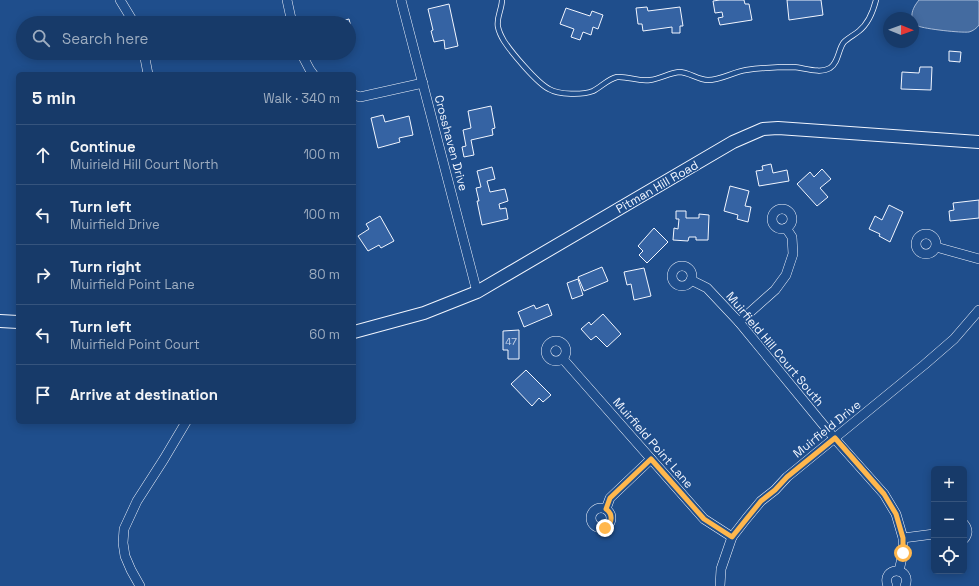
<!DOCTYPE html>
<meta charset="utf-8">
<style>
:root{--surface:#173a69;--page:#20416f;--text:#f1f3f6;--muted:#9eadc0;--line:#36547d}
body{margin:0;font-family:"Space Grotesk",sans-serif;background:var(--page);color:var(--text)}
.controls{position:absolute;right:12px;bottom:12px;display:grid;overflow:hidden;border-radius:6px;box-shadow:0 2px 10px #0003}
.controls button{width:36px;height:36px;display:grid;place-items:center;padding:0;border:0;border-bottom:1px solid var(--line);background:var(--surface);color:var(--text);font:20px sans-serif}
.compass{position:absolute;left:883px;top:12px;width:36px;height:36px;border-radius:50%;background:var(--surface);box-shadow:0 2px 10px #0003;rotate:91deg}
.stop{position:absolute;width:12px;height:12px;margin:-9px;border:3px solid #ffb74d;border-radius:50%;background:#fff}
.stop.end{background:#ffb74d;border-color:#fff;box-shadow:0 1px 4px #0008}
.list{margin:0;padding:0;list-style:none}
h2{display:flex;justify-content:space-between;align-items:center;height:52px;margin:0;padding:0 16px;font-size:17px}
h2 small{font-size:13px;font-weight:400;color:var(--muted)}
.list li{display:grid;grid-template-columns:26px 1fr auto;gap:12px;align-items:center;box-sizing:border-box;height:60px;padding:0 16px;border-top:1px solid var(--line)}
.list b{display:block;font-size:15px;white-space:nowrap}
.list p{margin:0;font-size:13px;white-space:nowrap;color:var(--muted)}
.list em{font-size:13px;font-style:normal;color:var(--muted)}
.icon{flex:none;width:22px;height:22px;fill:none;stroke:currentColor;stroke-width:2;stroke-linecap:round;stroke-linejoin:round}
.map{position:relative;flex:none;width:979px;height:586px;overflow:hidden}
.search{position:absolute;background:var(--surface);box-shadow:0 2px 10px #0003;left:16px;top:16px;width:340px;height:44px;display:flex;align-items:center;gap:10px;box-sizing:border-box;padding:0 14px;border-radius:22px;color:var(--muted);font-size:15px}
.panel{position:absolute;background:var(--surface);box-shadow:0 2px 10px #0003;left:16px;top:72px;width:340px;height:352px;border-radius:6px}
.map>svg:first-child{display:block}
.water{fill:#446ba0;stroke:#a8bbd7}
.building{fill:#3563a3;stroke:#f2f6ff}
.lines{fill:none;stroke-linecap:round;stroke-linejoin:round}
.lane-casing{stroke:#f2f6ff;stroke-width:6}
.street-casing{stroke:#f2f6ff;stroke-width:10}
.secondary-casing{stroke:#f2f6ff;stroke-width:14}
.lane{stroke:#1f4e8c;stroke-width:4.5}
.street{stroke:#1f4e8c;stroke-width:9}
.secondary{stroke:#1f4e8c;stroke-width:12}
.route{stroke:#ffb74d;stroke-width:5}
.labels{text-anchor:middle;stroke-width:3;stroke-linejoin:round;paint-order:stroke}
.number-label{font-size:10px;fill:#c3d1e8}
.street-label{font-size:12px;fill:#f2f6ff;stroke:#1f4e8c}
</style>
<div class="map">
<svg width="979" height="586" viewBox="0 0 979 586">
<rect width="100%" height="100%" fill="#1f4e8c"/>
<!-- water -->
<path class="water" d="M919 0H978L979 2V25C977 28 973 31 969 32 961 33 925 29 918 26 916 25 915 24 913 22V18H912C911 11 915 5 919 0Z"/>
<!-- building -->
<g class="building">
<path d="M720 0H744L745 4H749L752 20 720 25 718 18 723 17 722 12 715 13 713 1Z"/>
<path d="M787 0H821L823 15 789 20Z"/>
<path d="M449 4 458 46 445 49 444 40 434 42 431 31 433 30 428 9Z"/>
<path d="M647 7 648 11 680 7 683 26H680V33H672V27L643 31 642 24H638L636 8Z"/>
<path d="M566 8 590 16 592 11 603 15 598 29 593 27 591 35 583 32 580 40 571 37 574 29 560 24Z"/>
<path d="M349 19 351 27H349V23H334Z"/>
<path d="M332 20V23H319Z"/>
<path d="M949 51 961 52 960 62 949 61Z"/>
<path d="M334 53H347L334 56Z"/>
<path d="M920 67H932L931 90 901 89 902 72 919 73Z"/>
<path d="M491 106 495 128 492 129 493 135 471 140 474 155 464 157 462 147 466 146 463 130 471 128 468 111Z"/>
<path d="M383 115 385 122 409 116 413 135 399 138 400 142 378 148 371 118Z"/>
<path d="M771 164 773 173 787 170 789 181 759 186 756 171 763 170 762 166Z"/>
<path d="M492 167 495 179 487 181 490 192 505 189 508 201 499 204 500 209 506 208 508 219 482 225 477 201H479L476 188 481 187 477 171Z"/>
<path d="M822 169 831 179 820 188 828 197 817 206 797 184 810 172 814 177Z"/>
<path d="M730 186 749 191 745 206 751 207 748 222 737 219 738 215 724 211Z"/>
<path d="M979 200V218L950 221 949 211 954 210 953 203Z"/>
<path d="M889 205 903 212 890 242 879 236 880 234 869 229 875 216 882 220Z"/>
<path d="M676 211H686V218H699V214L709 215 708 240H696V237H689L688 241 673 240 674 228 678 229 679 219H676Z"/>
<path d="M380 216 394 241 381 248 379 245 368 251 358 236 369 229 366 224Z"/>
<path d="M654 228 668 242 647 263 639 255 643 251 638 246Z"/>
<path d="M602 267 608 281 584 291 578 277Z"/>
<path d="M644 268 651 296 634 300 631 284 627 285 624 272Z"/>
<path d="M578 279 583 295 572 299 567 283Z"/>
<path d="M548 304 552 315 524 327 518 312 534 305 536 309Z"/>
<path d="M603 314 621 334 607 347 596 336 591 340 581 329 589 322 591 325Z"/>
<path d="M519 330V359H508V350H503V331Z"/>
<path d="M526 370 551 395 543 402 539 398 532 406 511 384Z"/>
</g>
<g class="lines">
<!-- lane casing -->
<g class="lane-casing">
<path id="lane" d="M502 0C502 9 496 18 498 27 499 32 501 36 504 41 511 52 537 83 549 89 559 95 583 95 593 91 601 87 608 79 617 77 628 76 639 82 650 80 660 79 669 73 679 72 689 72 698 80 708 80 721 80 733 72 746 70 761 68 778 67 794 67 805 68 820 74 830 68 839 62 838 49 844 42 848 38 854 35 859 31 869 23 873 12 876 0"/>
</g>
<!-- street casing -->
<g class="street-casing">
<g id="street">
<path d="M120 0 134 23"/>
<path d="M287 0 292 23"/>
<path d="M401 0 477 292"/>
<path d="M144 53 148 74"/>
<path d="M301 53 310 70 313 74"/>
<path d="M354 95 360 97 423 83"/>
<circle cx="782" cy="219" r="10"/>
<circle cx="926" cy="244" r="10"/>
<path d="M936 247 979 259"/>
<circle cx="682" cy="276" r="10"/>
<path d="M691 280 707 288 739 322 835 439 884 494 896 514 903 538V553L899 571"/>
<path d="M739 322 775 290 786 275 793 254 792 237 786 228"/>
<circle cx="556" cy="351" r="10"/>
<path d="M563 359 704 519 732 537"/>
<circle cx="601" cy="518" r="10"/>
<path d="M606 509 610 498 651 459"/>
<path d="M964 524C968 529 968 534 964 539"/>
<path d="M903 538 934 534"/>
<path d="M140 586 131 570 125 556 123 543 124 529 137 501 164 459 186 422"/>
<path d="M720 586 721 569 732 537 746 519 761 501 775 490 787 477 924 365 954 339 979 310"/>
<path d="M888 586C880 566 913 566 905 586"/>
</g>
</g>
<!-- secondary casing -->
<g class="secondary-casing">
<g id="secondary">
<path d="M0 321 18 322"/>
<path d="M354 332 424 313 477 292 733 142 763 129 778 128 979 142"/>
</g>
</g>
<!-- lane -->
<use href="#lane" class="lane"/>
<!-- street -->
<use href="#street" class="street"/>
<!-- secondary -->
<use href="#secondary" class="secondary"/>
</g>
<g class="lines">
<!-- route -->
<path class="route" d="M605 528C613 523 613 514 606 509L610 498 651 459 704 519 732 537 761 501 775 490 787 477 835 438 884 494 896 514 903 538V553"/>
</g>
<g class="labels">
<!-- number labels -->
<g class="number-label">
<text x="511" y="345">47</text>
</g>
<!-- street labels -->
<g class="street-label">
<text transform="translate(451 143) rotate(75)" y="4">Crosshaven Drive</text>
<text transform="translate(657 187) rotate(-30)" y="4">Pitman Hill Road</text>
<text transform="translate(775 349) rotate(50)" y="4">Muirfield Hill Court South</text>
<text transform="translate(827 429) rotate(-39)" y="4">Muirfield Drive</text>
<text transform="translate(653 443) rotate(49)" y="4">Muirfield Point Lane</text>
</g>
</g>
</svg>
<div class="controls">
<button>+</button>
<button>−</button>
<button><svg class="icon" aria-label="locate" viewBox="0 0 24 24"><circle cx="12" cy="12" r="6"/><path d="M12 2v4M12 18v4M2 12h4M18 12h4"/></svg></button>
</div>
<svg class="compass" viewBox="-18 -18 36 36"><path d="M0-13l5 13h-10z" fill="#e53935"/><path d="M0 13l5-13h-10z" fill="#9eadc0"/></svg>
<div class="stop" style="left:903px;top:553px"></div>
<div class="stop end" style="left:605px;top:528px"></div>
<div class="search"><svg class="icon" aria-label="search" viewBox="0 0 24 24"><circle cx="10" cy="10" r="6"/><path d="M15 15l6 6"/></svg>Search here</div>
<section class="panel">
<h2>5 min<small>Walk · 340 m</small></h2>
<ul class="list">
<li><svg class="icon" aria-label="ahead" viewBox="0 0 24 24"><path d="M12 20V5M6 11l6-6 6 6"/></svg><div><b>Continue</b><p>Muirield Hill Court North</p></div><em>100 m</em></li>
<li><svg class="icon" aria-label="left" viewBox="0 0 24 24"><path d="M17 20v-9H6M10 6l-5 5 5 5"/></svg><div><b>Turn left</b><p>Muirfield Drive</p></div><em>100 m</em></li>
<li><svg class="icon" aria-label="right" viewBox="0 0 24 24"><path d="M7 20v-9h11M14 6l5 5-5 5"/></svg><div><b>Turn right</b><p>Muirfield Point Lane</p></div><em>80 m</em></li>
<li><svg class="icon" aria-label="left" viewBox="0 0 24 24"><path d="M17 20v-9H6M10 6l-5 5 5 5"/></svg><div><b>Turn left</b><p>Muirfield Point Court</p></div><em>60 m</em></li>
<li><svg class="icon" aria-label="arrive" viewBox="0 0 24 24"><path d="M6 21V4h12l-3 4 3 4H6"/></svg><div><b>Arrive at destination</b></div></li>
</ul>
</section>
</div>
